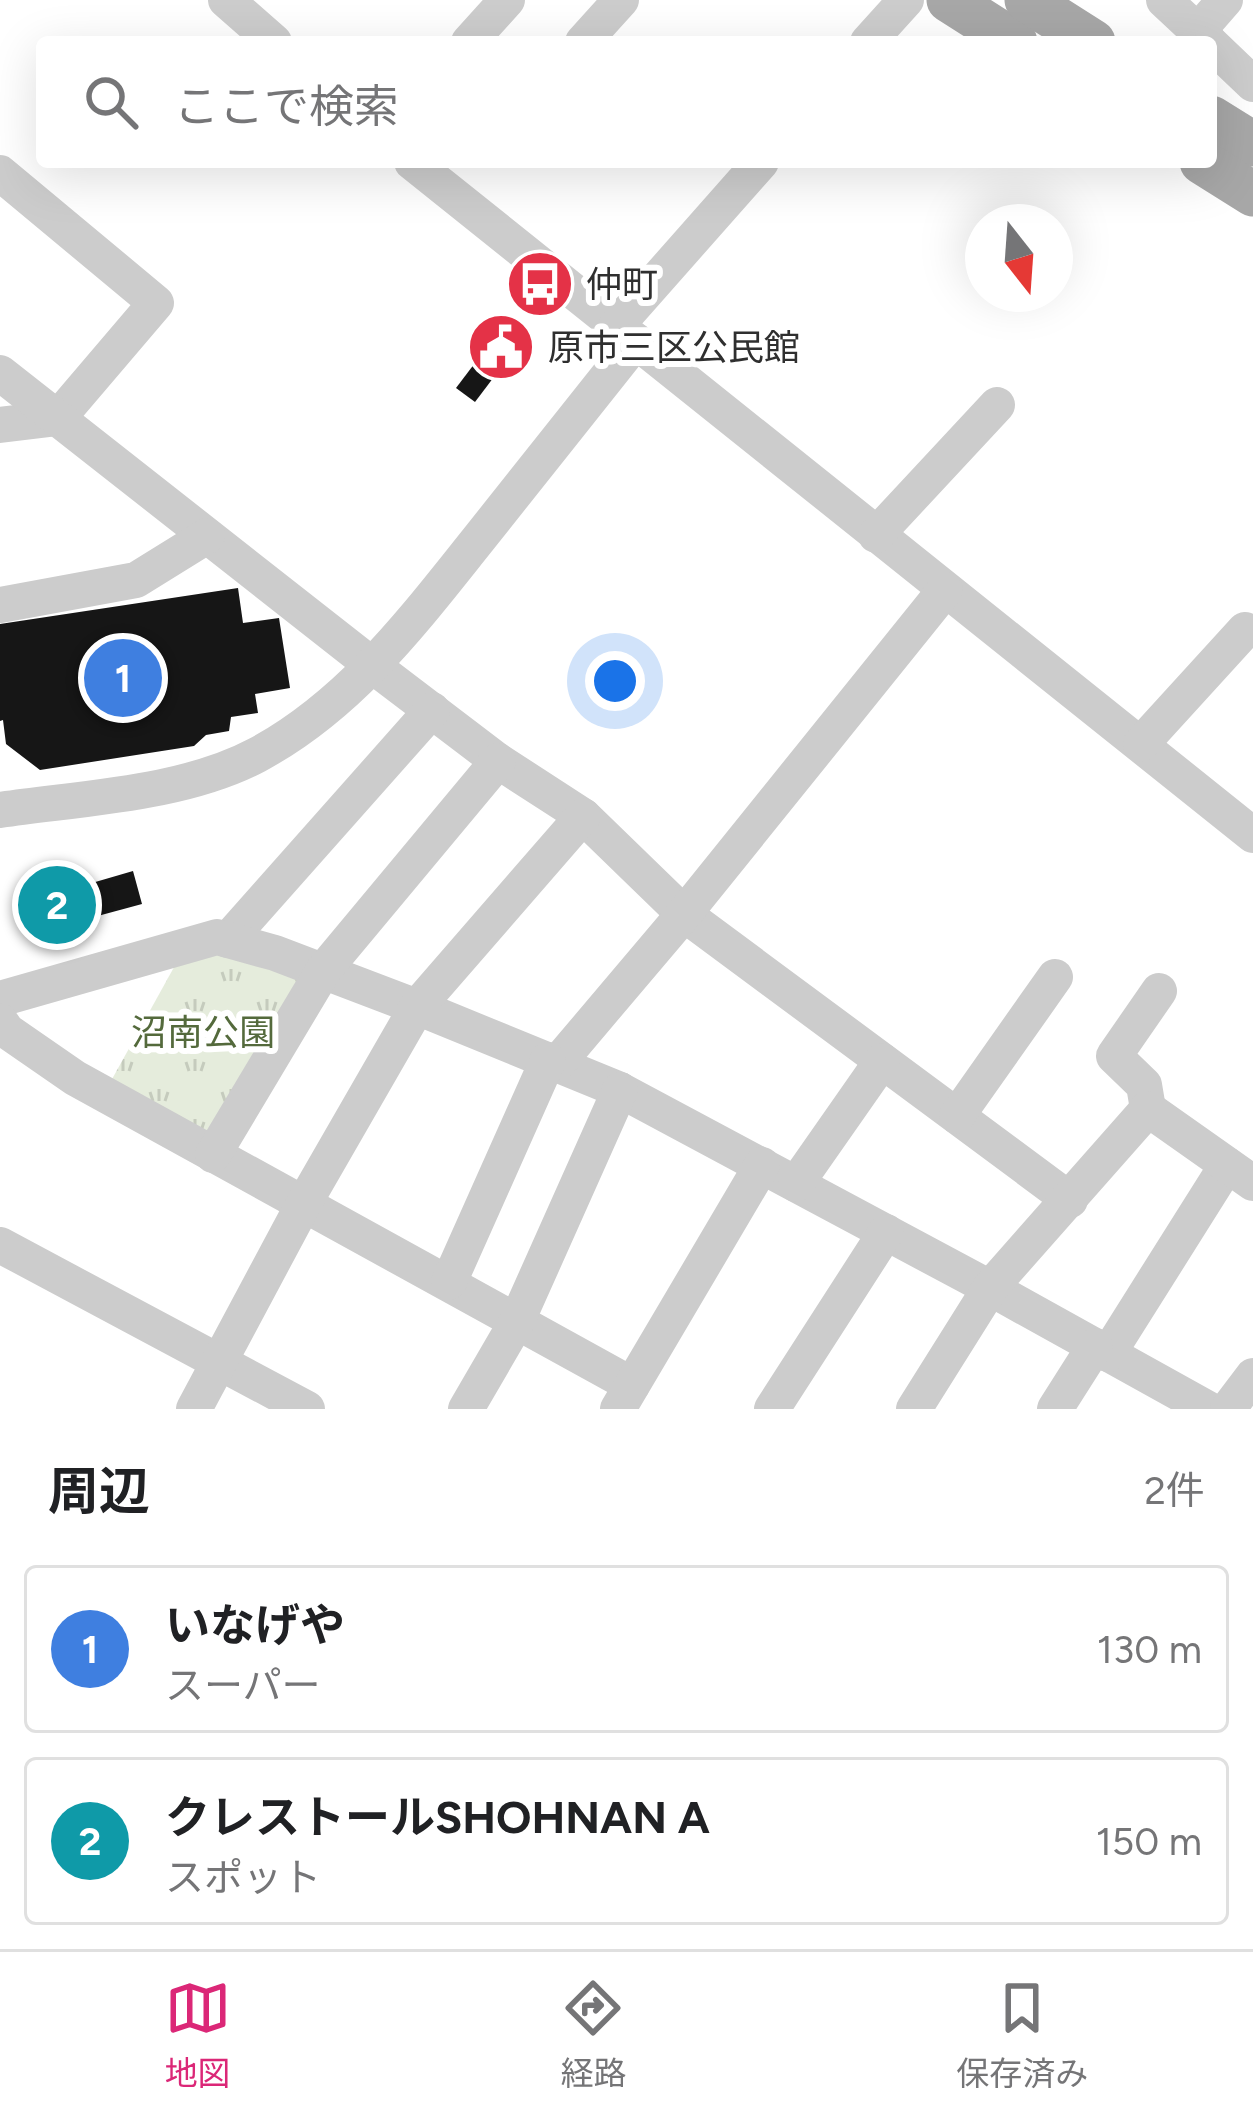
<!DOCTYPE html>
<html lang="ja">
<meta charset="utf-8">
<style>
:root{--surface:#fff;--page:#f6f6f6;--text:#202124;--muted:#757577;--line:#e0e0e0;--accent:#db2777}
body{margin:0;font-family:Figtree,"Noto Sans JP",sans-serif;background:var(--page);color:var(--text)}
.compass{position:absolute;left:965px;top:204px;width:108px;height:108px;border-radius:50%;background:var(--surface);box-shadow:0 12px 48px #0002;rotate:163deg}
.you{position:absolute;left:615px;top:681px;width:42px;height:42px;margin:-30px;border:9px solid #fff;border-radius:50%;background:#1a73e8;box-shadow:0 0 0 18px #1a73e833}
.badge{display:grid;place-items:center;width:78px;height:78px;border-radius:50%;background:var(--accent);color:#fff;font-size:39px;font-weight:700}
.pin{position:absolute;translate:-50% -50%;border:6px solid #fff;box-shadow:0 3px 12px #0006}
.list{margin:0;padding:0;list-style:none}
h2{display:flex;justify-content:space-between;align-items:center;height:156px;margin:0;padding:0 48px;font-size:51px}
h2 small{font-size:39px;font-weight:400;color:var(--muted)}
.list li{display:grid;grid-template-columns:78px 1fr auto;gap:36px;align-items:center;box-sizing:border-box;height:168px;margin:0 24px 24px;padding:0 24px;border:3px solid var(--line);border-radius:12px}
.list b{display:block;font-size:45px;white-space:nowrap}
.list p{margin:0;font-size:39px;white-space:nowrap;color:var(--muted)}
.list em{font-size:39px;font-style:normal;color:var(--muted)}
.icon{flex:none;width:66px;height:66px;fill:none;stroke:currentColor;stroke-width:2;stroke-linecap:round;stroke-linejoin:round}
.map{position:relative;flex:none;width:1253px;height:1409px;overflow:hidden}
.search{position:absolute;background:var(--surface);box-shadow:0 12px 48px #0002;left:36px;right:36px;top:36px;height:132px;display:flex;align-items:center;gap:30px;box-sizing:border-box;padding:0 42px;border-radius:12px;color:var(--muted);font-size:45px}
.sheet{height:540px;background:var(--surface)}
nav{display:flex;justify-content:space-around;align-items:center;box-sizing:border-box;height:168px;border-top:3px solid var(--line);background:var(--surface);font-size:33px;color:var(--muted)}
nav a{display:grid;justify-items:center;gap:6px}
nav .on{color:var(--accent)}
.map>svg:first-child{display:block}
.park{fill:url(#park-tufts)}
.building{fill:#161616}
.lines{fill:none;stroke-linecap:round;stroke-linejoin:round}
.minor{stroke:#ccc;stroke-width:36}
.major{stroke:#a7a7a7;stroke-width:45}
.labels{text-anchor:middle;stroke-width:12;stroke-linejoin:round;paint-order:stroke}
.poi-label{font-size:36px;fill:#2f2f2f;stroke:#fff;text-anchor:start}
.park-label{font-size:36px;fill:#546a3c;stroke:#fff}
</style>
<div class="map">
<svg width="1253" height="1409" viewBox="0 0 1253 1409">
<defs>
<pattern id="park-tufts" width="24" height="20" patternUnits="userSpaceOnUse" patternTransform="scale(3)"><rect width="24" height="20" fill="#e5ecdc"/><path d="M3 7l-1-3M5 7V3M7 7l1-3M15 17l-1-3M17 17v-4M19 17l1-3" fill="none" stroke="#c5cbbd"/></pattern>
</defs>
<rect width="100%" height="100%" fill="#fff"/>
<!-- park -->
<path class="park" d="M206 953 266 960 298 980 212 1130 203 1132 111 1081 178 960Z"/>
<!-- building -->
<g class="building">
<path d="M503 326 522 340 475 402 456 388Z"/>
<path d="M238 588 243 623 279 618 290 688 255 694 258 713 231 717 229 731 206 735 194 746 40 770 6 744 3 720 0 721V624Z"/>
<path d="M133 871 142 904 94 917 85 885Z"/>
<path d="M77 882 86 914 37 927 29 895Z"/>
</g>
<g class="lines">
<!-- minor -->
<g class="minor">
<path d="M226 0 274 42"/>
<path d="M1164 0 1209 42"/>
<path d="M1198 31 1225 0"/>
<path d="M469 42 507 0"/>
<path d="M583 42 621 0"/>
<path d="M868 42 906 0"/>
<path d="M1211 44 1253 84"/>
<path d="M412 162 1253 835"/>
<path d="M0 173 156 303 58 418 0 425"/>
<path d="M616 326 761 162"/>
<path d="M0 373 373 666 498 761 583 816 684 914 1070 1200"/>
<path d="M876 535 997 405"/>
<path d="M0 605 136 580 207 536"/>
<path d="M1141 744 1245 630"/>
<path d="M0 810C81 798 184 794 257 755 350 705 413 621 477 541 530 474 583 408 636 341"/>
<path d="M228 940 432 710"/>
<path d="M0 999 217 937 275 953 417 1007 620 1090 990 1288 1208 1409"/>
<path d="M0 1021 7 1031 75 1078 632 1385"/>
<path d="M557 1064 684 914 945 590"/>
<path d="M1148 1109 1144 1085 1114 1056 1159 991"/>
<path d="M957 1116 1055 977"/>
<path d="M213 1155 323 971 498 761"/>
<path d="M796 1184 882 1061"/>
<path d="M0 1245 307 1409"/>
<path d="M449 1282 548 1060"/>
<path d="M1108 1354 1227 1165"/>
<path d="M194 1409 303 1205 417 1007 583 816"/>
<path d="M466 1409 516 1323 620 1090"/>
<path d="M618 1409 762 1165"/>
<path d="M772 1409 886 1232"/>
<path d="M914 1409 990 1288 1148 1109 1253 1183"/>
<path d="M1055 1409 1095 1346"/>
<path d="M1228 1409 1253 1376"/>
</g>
<!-- major -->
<g class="major">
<path d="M949 0 1015 42"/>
<path d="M1027 0 1093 42"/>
<path d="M1211 118 1253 144"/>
<path d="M1202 162 1253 194"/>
</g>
</g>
<!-- icons -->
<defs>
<g id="bus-disc" transform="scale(3.45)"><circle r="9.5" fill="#e43247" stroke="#fff"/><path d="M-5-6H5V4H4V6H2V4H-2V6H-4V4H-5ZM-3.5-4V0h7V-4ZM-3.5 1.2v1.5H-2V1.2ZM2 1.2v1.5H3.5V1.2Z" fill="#fff"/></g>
<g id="civic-disc" transform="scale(3.45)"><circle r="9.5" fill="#e43247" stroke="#fff"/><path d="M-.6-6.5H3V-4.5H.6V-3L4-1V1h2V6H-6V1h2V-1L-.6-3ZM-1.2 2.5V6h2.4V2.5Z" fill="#fff"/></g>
</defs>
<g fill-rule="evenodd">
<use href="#bus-disc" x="540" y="284"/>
<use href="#civic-disc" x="501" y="347"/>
</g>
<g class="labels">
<!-- poi labels -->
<g class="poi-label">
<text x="586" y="297">仲町</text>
<text x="548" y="360">原市三区公民館</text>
</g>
<!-- park labels -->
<g class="park-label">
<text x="203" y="1045">沼南公園</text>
</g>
</g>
</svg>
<svg class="compass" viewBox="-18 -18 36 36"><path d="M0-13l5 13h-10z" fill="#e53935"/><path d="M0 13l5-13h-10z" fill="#757577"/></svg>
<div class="you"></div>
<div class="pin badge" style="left:123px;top:678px;background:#3f7fe0">1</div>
<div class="pin badge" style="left:57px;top:905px;background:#0f9aa8">2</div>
<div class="search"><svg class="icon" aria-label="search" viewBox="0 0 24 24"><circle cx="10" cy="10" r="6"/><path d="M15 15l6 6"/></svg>ここで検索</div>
</div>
<section class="sheet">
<h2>周辺<small>2件</small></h2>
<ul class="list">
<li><span class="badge" style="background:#3f7fe0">1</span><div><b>いなげや</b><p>スーパー</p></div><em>130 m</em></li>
<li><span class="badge" style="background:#0f9aa8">2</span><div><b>クレストールSHOHNAN A</b><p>スポット</p></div><em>150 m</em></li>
</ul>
</section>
<nav>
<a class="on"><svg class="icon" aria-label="map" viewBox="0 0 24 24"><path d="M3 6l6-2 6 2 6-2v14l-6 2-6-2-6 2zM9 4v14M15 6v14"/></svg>地図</a>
<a><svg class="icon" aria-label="directions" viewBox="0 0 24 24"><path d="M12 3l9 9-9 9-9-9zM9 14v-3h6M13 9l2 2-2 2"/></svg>経路</a>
<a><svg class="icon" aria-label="saved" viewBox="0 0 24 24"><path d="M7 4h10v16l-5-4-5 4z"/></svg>保存済み</a>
</nav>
